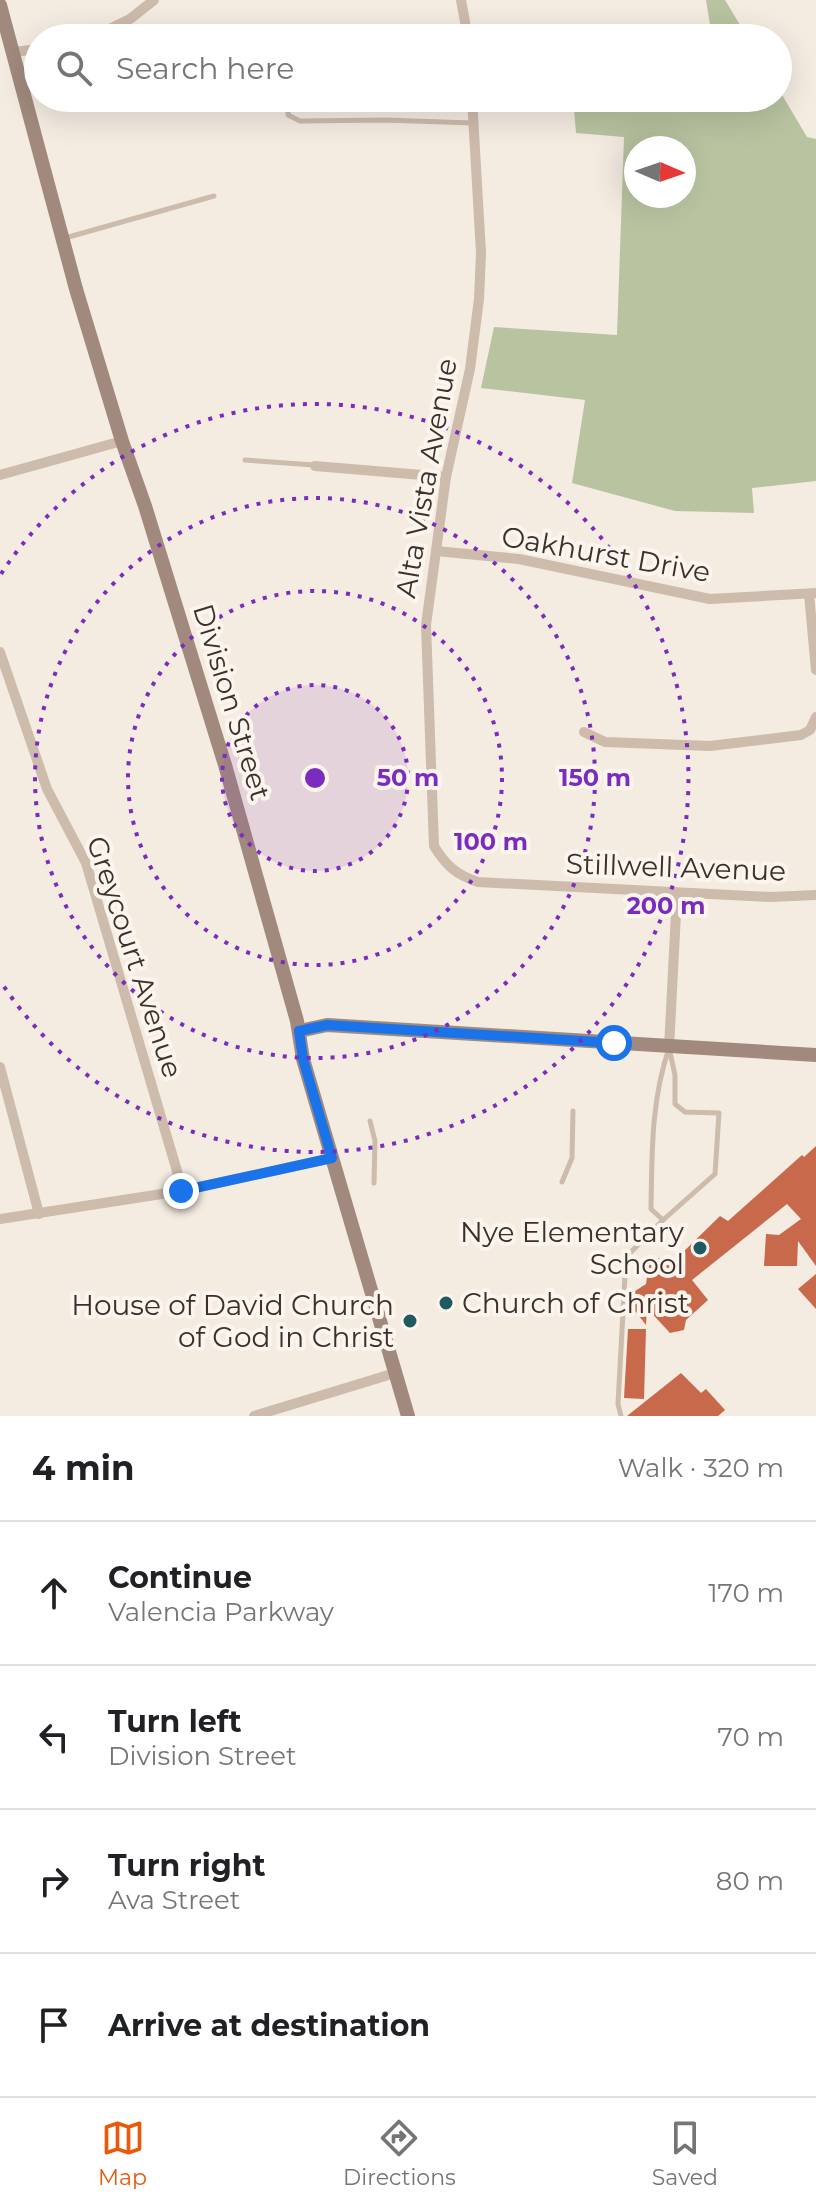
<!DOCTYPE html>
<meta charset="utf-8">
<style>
:root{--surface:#fff;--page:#f6f6f6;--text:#202124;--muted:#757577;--line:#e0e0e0;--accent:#ea580c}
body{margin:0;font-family:Montserrat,sans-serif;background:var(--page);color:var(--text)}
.compass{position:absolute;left:624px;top:136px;width:72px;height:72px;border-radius:50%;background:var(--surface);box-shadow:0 8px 32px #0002;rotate:92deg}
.stop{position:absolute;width:24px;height:24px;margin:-18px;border:6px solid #1a73e8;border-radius:50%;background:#fff}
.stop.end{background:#1a73e8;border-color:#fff;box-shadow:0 2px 8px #0008}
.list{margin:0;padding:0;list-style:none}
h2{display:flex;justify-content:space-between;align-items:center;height:104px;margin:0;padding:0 32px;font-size:34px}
h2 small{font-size:26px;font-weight:400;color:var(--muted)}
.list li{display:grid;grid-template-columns:52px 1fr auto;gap:24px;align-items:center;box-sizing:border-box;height:144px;padding:0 32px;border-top:2px solid var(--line)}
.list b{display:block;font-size:30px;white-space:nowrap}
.list p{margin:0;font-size:26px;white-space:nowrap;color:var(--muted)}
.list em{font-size:26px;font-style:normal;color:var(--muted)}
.icon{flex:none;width:44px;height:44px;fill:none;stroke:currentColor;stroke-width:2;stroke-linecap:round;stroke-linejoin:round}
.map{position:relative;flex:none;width:816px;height:1416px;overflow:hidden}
.search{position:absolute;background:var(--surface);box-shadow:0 8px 32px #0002;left:24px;right:24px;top:24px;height:88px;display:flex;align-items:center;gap:20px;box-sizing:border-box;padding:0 28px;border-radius:44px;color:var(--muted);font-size:30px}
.sheet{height:680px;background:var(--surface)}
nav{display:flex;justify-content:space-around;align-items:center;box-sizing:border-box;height:112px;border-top:2px solid var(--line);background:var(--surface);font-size:22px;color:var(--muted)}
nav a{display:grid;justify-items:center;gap:4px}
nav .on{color:var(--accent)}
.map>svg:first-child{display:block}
.green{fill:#b8c4a0;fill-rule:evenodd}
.building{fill:#c8694b}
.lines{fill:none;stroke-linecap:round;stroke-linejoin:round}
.lane{stroke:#cdbbac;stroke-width:5}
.street{stroke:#cdbbac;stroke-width:10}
.secondary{stroke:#a18a7d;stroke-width:14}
.route{stroke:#1a73e8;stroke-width:10}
.ring{fill:none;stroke:#7b2cbf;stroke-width:4;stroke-dasharray:4 8}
.poi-dot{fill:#1f5a5e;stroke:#fbf5ee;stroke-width:3}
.labels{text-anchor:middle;stroke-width:8;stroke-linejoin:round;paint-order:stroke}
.street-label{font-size:28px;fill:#3b302b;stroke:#fbf5ee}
.poi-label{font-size:28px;fill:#3b302b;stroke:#fbf5ee;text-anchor:end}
.centre{fill:#7b2cbf;stroke:#fbf5ee;stroke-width:4}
.ring-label{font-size:24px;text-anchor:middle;font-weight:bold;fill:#7b2cbf;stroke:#fbf5ee;stroke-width:8;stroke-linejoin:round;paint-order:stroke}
</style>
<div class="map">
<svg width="816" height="1416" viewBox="0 0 816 1416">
<rect width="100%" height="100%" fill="#f4ebe1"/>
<!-- green -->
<g class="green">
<path d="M706 0H725L748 38H567L566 29 712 37Z"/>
<path d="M778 88 807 137 816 139V481L752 488 754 513 675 511 572 483 585 400 481 388 494 327 617 335 624 137 576 133 573 98H778ZM684 148V196H636V148Z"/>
</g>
<!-- building -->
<g class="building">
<path d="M816 1146V1266L798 1241 797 1266H764L766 1234 779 1235 801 1219 787 1204 692 1280 708 1300 686 1320 684 1330 670 1333 647 1308 646 1325 629 1303V1295L646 1284 650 1258H677L720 1216 728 1221 802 1155 804 1157Z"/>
<path d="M816 1274V1309L798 1289Z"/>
<path d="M628 1329H646L644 1399 624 1398Z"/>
<path d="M681 1373 701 1393 706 1389 725 1410 718 1416H627Z"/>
</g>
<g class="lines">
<!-- lane -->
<g class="lane">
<path d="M289 98 288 115 300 121 386 120 472 123"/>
<path d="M65 238 214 196"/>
<path d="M245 460 314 465"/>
<path d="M669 1048 675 1075V1104L685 1112 719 1113 715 1174 663 1220 651 1209C652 1153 651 1101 669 1048Z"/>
<path d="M370 1121 375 1141 374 1183"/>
<path d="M562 1182 572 1158 573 1111"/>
<path d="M621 1416 618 1404 626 1257 663 1220"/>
</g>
<!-- street -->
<g class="street">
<path d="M461 0 468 38"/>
<path d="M91 38 130 19 154 0"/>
<path d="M14 52 38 49"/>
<path d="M472 98 481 253 479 299 470 369 446 477 426 625 434 846C446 866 457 875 478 882L770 897 816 895"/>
<path d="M315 466 446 477"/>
<path d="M0 475 122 441"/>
<path d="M436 551 519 559 710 599 816 593"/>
<path d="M809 594 816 670"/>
<path d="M0 652 47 789 86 863 177 1171 181 1191"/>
<path d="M584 732 605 742 710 746 801 735 810 730 816 717"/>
<path d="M669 1048 677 894"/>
<path d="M0 1067 39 1214"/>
<path d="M0 1219 181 1191 332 1158"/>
<path d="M254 1416 395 1373"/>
</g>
<!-- secondary -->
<g class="secondary">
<path d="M0 5 76 289 122 441 145 506 225 765 297 1021 303 1059 408 1416"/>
<path d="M299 1031 327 1025 816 1055"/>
</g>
</g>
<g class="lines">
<!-- route -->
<path class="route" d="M181 1191 332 1158 303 1059 299 1031 327 1025 614 1043"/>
</g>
<!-- distance rings -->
<circle cx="315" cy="778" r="93" fill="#7b2cbf" fill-opacity=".12"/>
<g class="ring">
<circle cx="315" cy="778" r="93"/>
<circle cx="315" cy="778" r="187"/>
<circle cx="315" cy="778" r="280"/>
<path d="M1 574A374 374 0 1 1 1 982"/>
</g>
<!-- markers -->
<g class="poi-dot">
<circle cx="700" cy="1248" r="8"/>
<circle cx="446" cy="1303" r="8"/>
<circle cx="410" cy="1321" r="8"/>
</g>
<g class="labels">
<!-- street labels -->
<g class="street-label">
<text transform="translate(426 478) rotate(-80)" y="10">Alta Vista Avenue</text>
<text transform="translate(606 554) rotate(10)" y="10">Oakhurst Drive</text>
<text transform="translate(232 702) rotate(73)" y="10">Division Street</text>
<text transform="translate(676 867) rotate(2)" y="10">Stillwell Avenue</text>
<text transform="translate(135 957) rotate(72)" y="10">Greycourt Avenue</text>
</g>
<!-- poi labels -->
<g class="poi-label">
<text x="684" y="1242">Nye Elementary<tspan x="684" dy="32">School</tspan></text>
<text x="462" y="1313" text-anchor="start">Church of Christ</text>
<text x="394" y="1315">House of David Church<tspan x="394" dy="32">of God in Christ</tspan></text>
</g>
</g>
<circle cx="315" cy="778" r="12" class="centre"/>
<g class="ring-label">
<text x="408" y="786">50 m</text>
<text x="595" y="786">150 m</text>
<text x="491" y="850">100 m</text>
<text x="666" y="914">200 m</text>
</g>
</svg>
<svg class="compass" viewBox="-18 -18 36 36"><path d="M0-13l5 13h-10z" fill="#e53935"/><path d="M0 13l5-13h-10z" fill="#757577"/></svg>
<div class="stop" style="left:614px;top:1043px"></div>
<div class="stop end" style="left:181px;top:1191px"></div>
<div class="search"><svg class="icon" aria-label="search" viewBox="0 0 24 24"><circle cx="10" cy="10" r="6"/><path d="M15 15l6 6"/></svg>Search here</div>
</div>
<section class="sheet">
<h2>4 min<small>Walk · 320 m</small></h2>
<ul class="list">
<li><svg class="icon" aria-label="ahead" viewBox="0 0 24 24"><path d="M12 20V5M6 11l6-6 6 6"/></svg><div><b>Continue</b><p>Valencia Parkway</p></div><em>170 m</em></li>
<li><svg class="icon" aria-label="left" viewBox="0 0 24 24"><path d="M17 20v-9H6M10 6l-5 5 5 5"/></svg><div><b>Turn left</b><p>Division Street</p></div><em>70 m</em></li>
<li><svg class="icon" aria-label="right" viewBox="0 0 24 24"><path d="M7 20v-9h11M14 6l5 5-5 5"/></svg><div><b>Turn right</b><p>Ava Street</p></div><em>80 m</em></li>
<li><svg class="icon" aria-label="arrive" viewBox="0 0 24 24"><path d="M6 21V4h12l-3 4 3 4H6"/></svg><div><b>Arrive at destination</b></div></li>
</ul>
</section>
<nav>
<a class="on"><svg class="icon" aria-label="map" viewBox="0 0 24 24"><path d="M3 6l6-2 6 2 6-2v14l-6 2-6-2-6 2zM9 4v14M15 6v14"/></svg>Map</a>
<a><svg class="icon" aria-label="directions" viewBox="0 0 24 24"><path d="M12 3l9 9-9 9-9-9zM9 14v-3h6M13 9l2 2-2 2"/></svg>Directions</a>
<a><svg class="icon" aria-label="saved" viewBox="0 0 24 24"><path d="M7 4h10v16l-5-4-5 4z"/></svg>Saved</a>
</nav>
